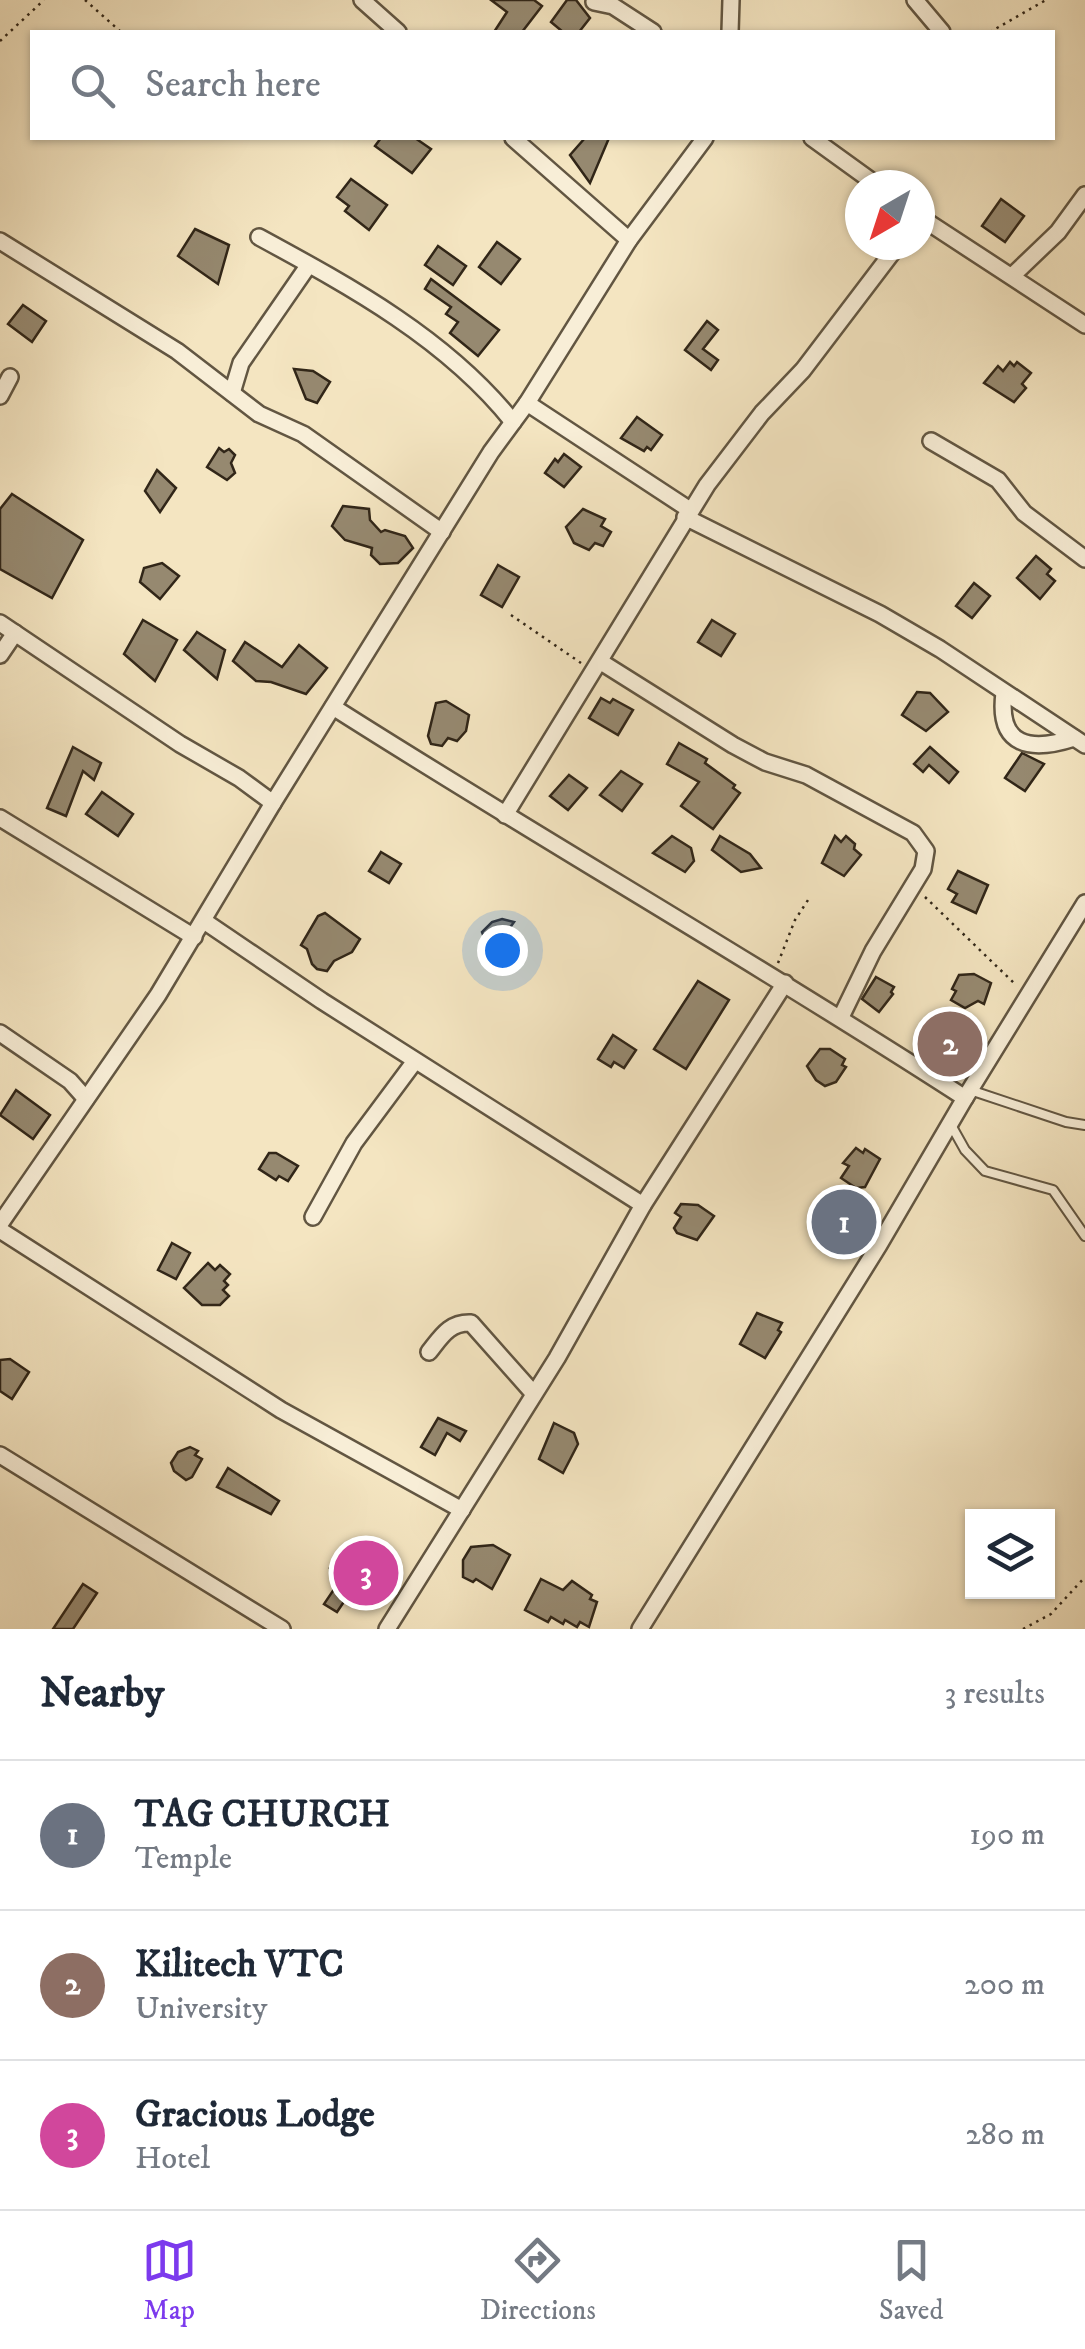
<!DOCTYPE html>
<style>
:root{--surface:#fff;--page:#f2f2f3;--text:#1f2937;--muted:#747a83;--line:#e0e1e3;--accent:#7c3aed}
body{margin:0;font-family:"IM FELL DW Pica",serif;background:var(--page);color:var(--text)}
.controls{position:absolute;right:30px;bottom:30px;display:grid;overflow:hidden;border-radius:0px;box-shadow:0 2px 8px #0004}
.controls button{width:90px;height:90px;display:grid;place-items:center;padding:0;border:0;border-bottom:2px solid var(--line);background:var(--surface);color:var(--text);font:50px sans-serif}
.compass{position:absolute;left:845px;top:170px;width:90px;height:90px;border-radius:50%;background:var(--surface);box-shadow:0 2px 8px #0004;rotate:219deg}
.you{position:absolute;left:502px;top:950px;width:35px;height:35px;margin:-25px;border:8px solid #fff;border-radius:50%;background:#1a73e8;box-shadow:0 0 0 15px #1a73e833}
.badge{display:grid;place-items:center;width:65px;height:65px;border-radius:50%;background:var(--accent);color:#fff;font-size:32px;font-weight:700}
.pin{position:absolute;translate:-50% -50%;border:5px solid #fff;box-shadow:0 2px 10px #0006}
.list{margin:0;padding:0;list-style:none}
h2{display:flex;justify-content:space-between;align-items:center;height:130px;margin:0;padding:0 40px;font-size:42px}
h2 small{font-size:32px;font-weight:400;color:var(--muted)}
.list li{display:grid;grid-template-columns:65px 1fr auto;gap:30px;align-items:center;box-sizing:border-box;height:150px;padding:0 40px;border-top:2px solid var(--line)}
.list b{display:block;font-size:38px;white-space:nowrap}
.list p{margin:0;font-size:32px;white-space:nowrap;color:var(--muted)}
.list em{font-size:32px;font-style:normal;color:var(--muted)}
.icon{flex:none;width:55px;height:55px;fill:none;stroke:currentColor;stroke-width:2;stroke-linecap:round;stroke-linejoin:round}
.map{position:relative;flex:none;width:1085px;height:1629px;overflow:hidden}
.search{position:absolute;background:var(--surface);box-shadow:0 2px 8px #0004;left:30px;right:30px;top:30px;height:110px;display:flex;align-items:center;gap:25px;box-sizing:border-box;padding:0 35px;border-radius:0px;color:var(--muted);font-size:38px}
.sheet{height:580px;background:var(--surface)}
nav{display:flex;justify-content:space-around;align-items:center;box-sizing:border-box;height:140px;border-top:2px solid var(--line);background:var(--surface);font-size:28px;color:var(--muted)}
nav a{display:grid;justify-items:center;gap:5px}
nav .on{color:var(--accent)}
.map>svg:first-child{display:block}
.building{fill:#968970;stroke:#312618;stroke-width:2.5}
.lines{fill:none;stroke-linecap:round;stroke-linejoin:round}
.service-casing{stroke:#625642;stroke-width:12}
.minor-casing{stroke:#625642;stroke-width:20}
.path{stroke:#312618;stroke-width:2.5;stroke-dasharray:2.5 5;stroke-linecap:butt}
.service{stroke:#f8eed7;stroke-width:8}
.minor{stroke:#f8eed7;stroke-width:15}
</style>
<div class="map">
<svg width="1085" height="1629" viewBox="0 0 1085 1629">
<rect width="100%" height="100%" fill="#f4e5c1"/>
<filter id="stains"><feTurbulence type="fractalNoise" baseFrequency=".002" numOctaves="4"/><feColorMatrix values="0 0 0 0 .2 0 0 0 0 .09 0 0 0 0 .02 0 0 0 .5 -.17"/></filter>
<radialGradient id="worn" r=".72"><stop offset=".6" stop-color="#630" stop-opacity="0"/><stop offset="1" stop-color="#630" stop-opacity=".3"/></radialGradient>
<!-- building -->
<g class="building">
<path d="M491 0H534L542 6 522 32H494L507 12Z"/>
<path d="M567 0H576L590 18 579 32H563L551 22Z"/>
<path d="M381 138H415L431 149 412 173 375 146Z"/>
<path d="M585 138H609L590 183 570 155Z"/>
<path d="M351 179 387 205 369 230 345 211 349 206 337 197Z"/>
<path d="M1001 199 1024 216 1005 242 982 226Z"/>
<path d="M195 229 229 245 218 284 178 256Z"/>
<path d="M497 242 520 259 501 284 479 267Z"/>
<path d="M438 246 466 266 453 285 425 265Z"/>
<path d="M431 279 499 330 478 356 450 333 458 322 446 314 451 307 425 289Z"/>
<path d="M23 305 46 321 32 342 8 324Z"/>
<path d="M707 321 718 330 703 349 718 360 711 370 685 350Z"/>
<path d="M1010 362 1014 366 1017 362 1031 373 1022 384 1026 388 1014 402 984 383 998 366 1003 371Z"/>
<path d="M294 369 313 371 330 382 317 403 306 399Z"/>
<path d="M637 417 662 435 651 450 647 447 644 451 621 438Z"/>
<path d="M219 448 224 452 229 449 235 455 231 463 235 473 227 480 207 467Z"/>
<path d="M564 454 581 467 564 487 545 473 555 459 558 462Z"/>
<path d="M157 470 176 488 160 512 145 491Z"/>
<path d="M12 494 83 540 52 598 0 569V509Z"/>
<path d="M343 506 369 509 370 520 381 532 385 530 405 536 413 548 398 563 380 564 371 555 372 548 345 540 332 526Z"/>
<path d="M583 509 605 519 601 526 611 532 603 546 595 543 589 550 574 543 566 527Z"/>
<path d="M1036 556 1051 569 1047 574 1055 581 1040 599 1017 578Z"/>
<path d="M162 563 179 576 160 599 140 582 144 568Z"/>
<path d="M498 565 519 577 502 607 481 595Z"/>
<path d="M974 583 990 596 972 618 956 606Z"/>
<path d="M143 620 177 640 155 681 124 654Z"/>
<path d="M712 620 735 634 721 656 698 642Z"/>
<path d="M197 632 225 650 217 679 184 650Z"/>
<path d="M245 642 282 667 299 645 327 668 306 694 271 682 256 681 233 661Z"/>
<path d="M917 692 930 693 948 712 926 731 902 715Z"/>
<path d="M601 698 610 703 613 699 633 710 618 735 589 718Z"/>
<path d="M446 701 469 715 466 731 457 741 448 738 442 746 431 744 428 736 436 703Z"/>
<path d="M679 743 707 759 705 763 735 785 733 788 740 793 713 829 681 806 699 782 667 764Z"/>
<path d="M73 747 101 763 94 780 83 771 66 816 47 808Z"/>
<path d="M930 747 958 772 949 783 929 765 923 772 914 764Z"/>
<path d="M1022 753 1044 764 1025 791 1005 778Z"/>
<path d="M621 771 642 784 622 811 600 795Z"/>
<path d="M569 775 587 788 568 810 550 796Z"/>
<path d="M102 792 133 814 118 836 86 814Z"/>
<path d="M672 836 691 848 694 861 685 872 653 853Z"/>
<path d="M720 836 750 854 761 868 741 872 712 850Z"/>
<path d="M835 836 841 842 846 836 855 844 854 849 861 855 844 876 822 863Z"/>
<path d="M381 852 401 864 389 883 369 871Z"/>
<path d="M958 871 988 885 976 913 952 902 957 894 948 889Z"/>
<path d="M325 913 360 939 352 952 334 961 327 971 317 969 312 964 307 949 301 945 318 916Z"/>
<path d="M502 919 514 922 509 929 517 934 507 948 502 945 499 950 485 940 482 932 492 922Z"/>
<path d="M974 974 991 983 984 1004 978 1001 965 1008 951 1000 956 991 952 989 959 975Z"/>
<path d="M876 977 894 987 891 992 893 994 879 1012 862 999Z"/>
<path d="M698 981 729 1000 686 1069 654 1049Z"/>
<path d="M613 1035 636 1050 624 1068 614 1062 611 1067 598 1059Z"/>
<path d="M820 1049H830L845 1059 842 1065 846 1067 836 1082 825 1086 816 1080 807 1066Z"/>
<path d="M16 1090 50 1115 33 1139 0 1115Z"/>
<path d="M856 1148 863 1153 865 1149 880 1159 865 1187 856 1188 841 1178 849 1166 843 1163Z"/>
<path d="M269 1153H276L298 1166 288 1181 279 1176 276 1180 259 1169Z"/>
<path d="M681 1204 698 1205 714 1216 697 1240 677 1233 674 1228 681 1217 675 1213Z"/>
<path d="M172 1243 190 1253 176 1279 158 1270Z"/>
<path d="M208 1263 215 1270 220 1265 230 1274 224 1281 228 1285 223 1290 229 1296 220 1305H202L184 1288Z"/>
<path d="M757 1313 782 1323 778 1330 781 1332 765 1358 740 1344Z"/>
<path d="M10 1359 29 1372 12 1399 0 1391V1360Z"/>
<path d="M438 1418 466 1431 460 1441 447 1433 435 1455 421 1447Z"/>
<path d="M554 1423 574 1433 578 1444 563 1473 539 1459Z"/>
<path d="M190 1447 198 1451 195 1455 202 1459 192 1477 186 1480 174 1471 171 1463 178 1452Z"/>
<path d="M228 1468 279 1501 271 1514 217 1487Z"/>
<path d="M493 1545 510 1555 492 1589 476 1579 473 1582 463 1577V1560L471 1547Z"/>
<path d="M340 1555 364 1572 337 1612 324 1604 343 1576 330 1568Z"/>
<path d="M541 1579 563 1590 572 1581 592 1595 590 1599 597 1602 589 1627 580 1622 577 1627 565 1620 563 1624 551 1617 548 1622 525 1610Z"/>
<path d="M83 1584 97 1593 73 1629H53Z"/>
</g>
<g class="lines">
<!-- service casing -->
<g class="service-casing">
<g id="service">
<path d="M970 1090 1066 1122 1085 1125"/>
<path d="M951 1125 965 1150 985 1171 1053 1190 1085 1236"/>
</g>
</g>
<!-- minor casing -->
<g class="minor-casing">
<g id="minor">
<path d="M362 0 398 32"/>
<path d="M915 0 942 32"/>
<path d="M594 2 613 6 653 32"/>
<path d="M730 32 731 0"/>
<path d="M513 138 629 240"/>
<path d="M812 138 877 185"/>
<path d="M920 217 1085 325"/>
<path d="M259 237C351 287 447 339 513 422"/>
<path d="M0 241 177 351 259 414 303 434 442 532"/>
<path d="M1012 276 1058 232 1085 195"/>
<path d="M232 393 241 363 308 266"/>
<path d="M0 396 10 377"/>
<path d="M527 403 690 510"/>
<path d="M931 441 998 480 1024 513 1085 559"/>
<path d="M685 517 880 614 940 649 1085 745"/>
<path d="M0 623 180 744 239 778 273 803"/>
<path d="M0 655 15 633"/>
<path d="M601 662 733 745 765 762 806 775 913 833 926 851 923 869 873 951 841 1017"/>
<path d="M1004 693C997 747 1031 752 1074 738"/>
<path d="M333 707C542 840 757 963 965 1098"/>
<path d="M505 815 707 485 762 413 803 370 898 245"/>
<path d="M0 818 194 937"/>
<path d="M204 921 322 1001 643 1205"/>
<path d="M0 1033 70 1081 86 1099"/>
<path d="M313 1217 354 1143 415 1061"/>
<path d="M0 1224 158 995 273 803 491 452 527 403 629 240 705 138"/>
<path d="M0 1230 281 1410 462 1510"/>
<path d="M429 1352C441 1337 449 1322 471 1323L534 1394"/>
<path d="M0 1455 282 1629"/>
<path d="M387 1629 557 1358 643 1205 785 983"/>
<path d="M640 1629 879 1245 965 1098 1085 903"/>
</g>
</g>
<!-- path -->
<g class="path">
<path d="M85 0 121 32"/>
<path d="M198 32H203"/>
<path d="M990 32 1046 0"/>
<path d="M0 41 44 0"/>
<path d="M511 615 581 663"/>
<path d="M925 897 1016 985"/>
<path d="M778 963 795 920 810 897"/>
<path d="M1023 1629 1051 1614 1085 1577"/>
</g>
<!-- service -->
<use href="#service" class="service"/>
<!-- minor -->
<use href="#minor" class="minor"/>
</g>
<rect width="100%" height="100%" filter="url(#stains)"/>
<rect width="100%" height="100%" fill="url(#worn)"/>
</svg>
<div class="controls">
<button><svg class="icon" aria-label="layers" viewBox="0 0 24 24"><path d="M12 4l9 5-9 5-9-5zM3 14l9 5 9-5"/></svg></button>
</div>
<svg class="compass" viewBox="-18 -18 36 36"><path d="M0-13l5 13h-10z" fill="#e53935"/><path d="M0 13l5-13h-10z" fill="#747a83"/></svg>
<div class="you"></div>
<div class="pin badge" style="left:844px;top:1222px;background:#6b7280">1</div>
<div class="pin badge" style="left:950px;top:1044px;background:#8d6e63">2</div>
<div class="pin badge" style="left:366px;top:1573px;background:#d1479c">3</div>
<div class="search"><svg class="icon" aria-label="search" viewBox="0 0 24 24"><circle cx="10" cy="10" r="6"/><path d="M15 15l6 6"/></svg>Search here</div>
</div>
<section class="sheet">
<h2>Nearby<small>3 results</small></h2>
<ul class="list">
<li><span class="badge" style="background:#6b7280">1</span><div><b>TAG CHURCH</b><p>Temple</p></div><em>190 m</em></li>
<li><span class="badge" style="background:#8d6e63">2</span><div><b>Kilitech VTC</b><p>University</p></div><em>200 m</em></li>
<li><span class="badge" style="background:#d1479c">3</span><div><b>Gracious Lodge</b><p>Hotel</p></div><em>280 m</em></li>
</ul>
</section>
<nav>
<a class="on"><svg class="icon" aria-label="map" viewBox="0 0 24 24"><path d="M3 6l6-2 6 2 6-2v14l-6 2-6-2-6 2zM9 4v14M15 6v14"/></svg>Map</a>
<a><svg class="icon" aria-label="directions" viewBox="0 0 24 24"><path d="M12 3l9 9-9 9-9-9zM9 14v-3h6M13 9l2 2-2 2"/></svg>Directions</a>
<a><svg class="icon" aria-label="saved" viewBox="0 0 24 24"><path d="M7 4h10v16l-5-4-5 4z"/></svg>Saved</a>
</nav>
